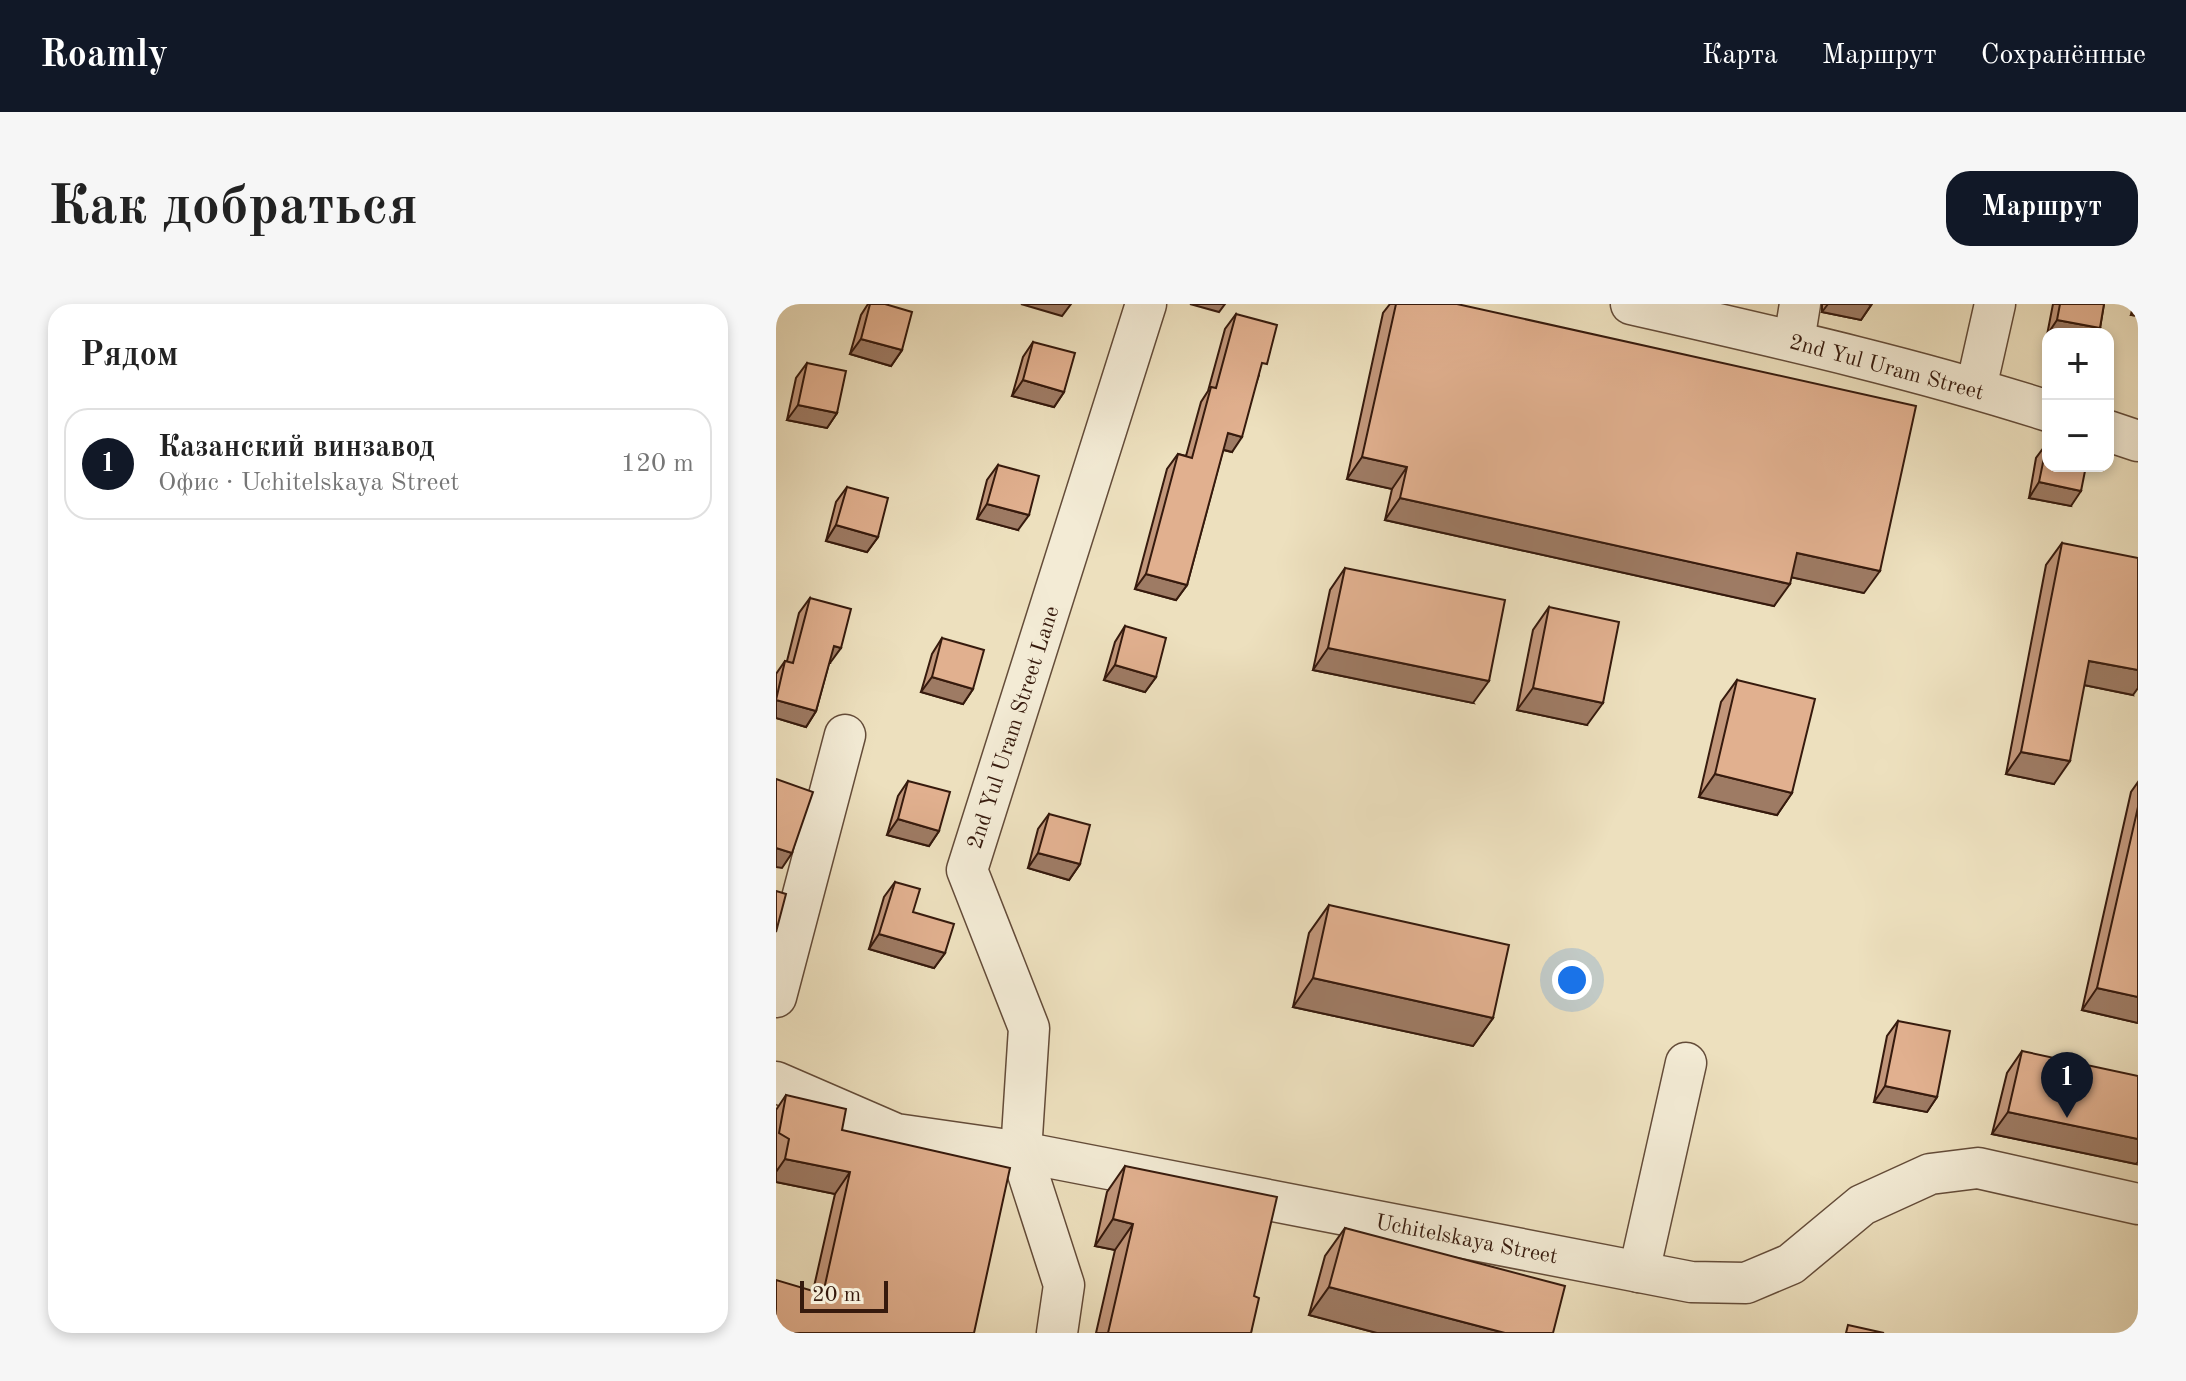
<!DOCTYPE html>
<html lang="ru">
<meta charset="utf-8">
<style>
:root{--surface:#fff;--page:#f6f6f6;--text:#222;--muted:#767676;--line:#e0e0e0;--accent:#111827}
body{margin:0;font-family:"Old Standard TT",serif;background:var(--page);color:var(--text)}
.controls{position:absolute;right:24px;top:24px;display:grid;overflow:hidden;border-radius:16px;box-shadow:0 4px 12px #0003}
.controls button{width:72px;height:72px;display:grid;place-items:center;padding:0;border:0;border-bottom:2px solid var(--line);background:var(--surface);color:var(--text);font:40px sans-serif}
.scale{position:absolute;left:24px;bottom:20px;width:88px;box-sizing:border-box;padding-left:8px;border:4px solid #361a0d;border-top:0;font-size:22px;line-height:28px;white-space:nowrap;color:#361a0d;-webkit-text-stroke:6px #f3ebd5;paint-order:stroke}
.you{position:absolute;left:796px;top:676px;width:28px;height:28px;margin:-20px;border:6px solid #fff;border-radius:50%;background:#1a73e8;box-shadow:0 0 0 12px #1a73e833}
.badge{display:grid;place-items:center;width:52px;height:52px;border-radius:50%;background:var(--accent);color:#fff;font-size:26px;font-weight:700}
.pin{position:absolute;translate:-50% -66px;filter:drop-shadow(0 2px 4px #0008)}
.pin::after{content:'';position:absolute;top:42px;width:28px;height:24px;background:inherit;clip-path:polygon(0 0,100% 0,50% 100%)}
.list{margin:0;padding:0;list-style:none}
h2{display:flex;justify-content:space-between;align-items:center;height:104px;margin:0;padding:0 32px;font-size:34px}
h2 small{font-size:26px;font-weight:400;color:var(--muted)}
.list li{display:grid;grid-template-columns:52px 1fr auto;gap:24px;align-items:center;box-sizing:border-box;height:112px;margin:0 16px 16px;padding:0 16px;border:2px solid var(--line);border-radius:24px}
.list b{display:block;font-size:30px;white-space:nowrap}
.list p{margin:0;font-size:26px;white-space:nowrap;color:var(--muted)}
.list em{font-size:26px;font-style:normal;color:var(--muted)}
.map{position:relative;flex:none;width:1362px;height:1029px;overflow:hidden;border-radius:24px}
header{display:flex;align-items:center;gap:48px;box-sizing:border-box;height:112px;padding:0 40px;background:var(--accent);color:#fff}
header strong{font-size:38px}
nav{display:flex;gap:44px;margin-inline-start:auto;font-size:28px}
.intro{display:flex;align-items:center;justify-content:space-between;box-sizing:border-box;height:192px;padding:0 48px}
h1{margin:0;font-size:56px}
.button{padding:20px 36px;border-radius:24px;background:var(--accent);color:#fff;font-size:28px;font-weight:700}
main{display:flex;gap:48px;padding:0 48px}
aside{flex:1;background:var(--surface);border-radius:24px;box-shadow:0 4px 12px #0003}
.map>svg:first-child{display:block}
.lines{fill:none;stroke-linecap:round;stroke-linejoin:round}
.minor-casing{stroke:#644c39;stroke-width:43}
.minor{stroke:#f3ebd5;stroke-width:40}
.wall{fill:#c2977b;stroke:#361a0d;stroke-width:2}
.shaded-wall{fill:#9e7b64;stroke:#361a0d;stroke-width:2}
.building{fill:#e1b08f;stroke:#361a0d;stroke-width:2}
.labels{text-anchor:middle;stroke-width:6;stroke-linejoin:round;paint-order:stroke}
.street-label{font-size:22px;fill:#361a0d;stroke:#f3ebd5}
</style>
<header>
<strong>Roamly</strong>
<nav><a>Карта</a><a>Маршрут</a><a>Сохранённые</a></nav>
</header>
<div class="intro"><h1>Как добраться</h1><a class="button">Маршрут</a></div>
<main>
<aside>
<h2>Рядом<small></small></h2>
<ul class="list">
<li><span class="badge">1</span><div><b>Казанский винзавод</b><p>Офис · Uchitelskaya Street</p></div><em>120 m</em></li>
</ul>
</aside>
<div class="map">
<svg width="1362" height="1029" viewBox="0 0 1362 1029">
<rect width="100%" height="100%" fill="#ede0be"/>
<filter id="stains"><feTurbulence type="fractalNoise" baseFrequency=".0025" numOctaves="4"/><feColorMatrix values="0 0 0 0 .2 0 0 0 0 .09 0 0 0 0 .02 0 0 0 .5 -.17"/></filter>
<radialGradient id="worn" r=".72"><stop offset=".6" stop-color="#630" stop-opacity="0"/><stop offset="1" stop-color="#630" stop-opacity=".3"/></radialGradient>
<g class="lines">
<!-- minor casing -->
<g class="minor-casing">
<g id="minor">
<path d="M855 0C995 32 1135 63 1272 107"/>
<path d="M1018 37 1024 0"/>
<path d="M1200 84 1219 0"/>
<path d="M1332 127 1362 137"/>
<path d="M0 693 69 431"/>
<path d="M0 778 120 830 245 848 915 978 970 979 1015 960 1086 901 1154 870 1202 864 1362 900"/>
<path d="M863 968 910 759"/>
<path d="M281 1029 288 981 245 848 253 724 191 566 370 0"/>
</g>
</g>
<!-- minor -->
<use href="#minor" class="minor"/>
</g>
<!-- wall -->
<g class="wall">
<path d="M92 0H109L126 46 115 62 74 50 85 11Z"/>
<path d="M614 0H681L1088 289 1015 273 998 302 609 216 616 185 571 175 607 9Z"/>
<path d="M1046 0H1096L1085 16 1046 8Z"/>
<path d="M1277 0H1328L1324 24 1319 30 1271 31Z"/>
<path d="M1357 0H1362V12L1355 11Z"/>
<path d="M460 10 483 71 456 148 447 146 411 281 400 296 359 285 391 165 402 150 410 152 425 98 432 87 449 25Z"/>
<path d="M257 38 288 88 278 103 236 92 247 53Z"/>
<path d="M31 59 61 109 51 124 11 116 20 74Z"/>
<path d="M1271 139 1295 202 1253 194 1260 154Z"/>
<path d="M222 161 242 226 201 215 211 176Z"/>
<path d="M71 183 102 233 91 248 50 237 60 198Z"/>
<path d="M1286 239 1357 391 1308 381 1278 480 1230 470 1270 261Z"/>
<path d="M569 264 697 399 537 366 554 286Z"/>
<path d="M34 294 54 359H53L40 407 30 423 0 414V370L9 357H11L23 309Z"/>
<path d="M773 303 811 421 741 406 757 326Z"/>
<path d="M349 322 380 373 369 388 328 376 339 338Z"/>
<path d="M166 334 197 385 187 400 145 388 156 350Z"/>
<path d="M961 376 1016 489 1001 511 923 493 945 398Z"/>
<path d="M132 477 163 527 153 542 111 531 122 492Z"/>
<path d="M1362 478V719L1306 706 1355 488Z"/>
<path d="M273 510 304 560 293 576 252 564 262 525Z"/>
<path d="M119 578 137 608 169 649 158 664 93 645 108 593Z"/>
<path d="M553 601 717 714 697 742 517 703 533 629Z"/>
<path d="M1122 717 1161 793 1151 808 1098 798 1111 732Z"/>
<path d="M1246 747 1360 860 1216 830 1231 769Z"/>
<path d="M10 791 66 826 198 1029 37 987 59 890 0 878V806Z"/>
<path d="M349 862 478 992 475 1029H320L339 946 319 942 331 888Z"/>
<path d="M569 924 777 1029H601L533 1011 549 952Z"/>
</g>
<!-- shaded-wall -->
<g class="shaded-wall">
<path d="M245 0H295L286 12Z"/>
<path d="M414 0H449L443 8Z"/>
<path d="M1052 0H1092L1095 1 1085 16 1046 8Z"/>
<path d="M1362 1V12L1355 11Z"/>
<path d="M1281 16 1324 24 1319 30 1271 31Z"/>
<path d="M85 35 126 46 115 62 74 50Z"/>
<path d="M247 76 288 88 278 103 236 92Z"/>
<path d="M22 101 61 109 51 124 11 116Z"/>
<path d="M452 129 466 133 456 148 441 144Z"/>
<path d="M586 153 631 163 616 185 571 175Z"/>
<path d="M1263 178 1305 187 1295 202 1253 194Z"/>
<path d="M624 194 1014 280 998 302 609 216Z"/>
<path d="M211 200 253 211 242 226 201 215Z"/>
<path d="M60 221 102 233 91 248 50 237Z"/>
<path d="M1021 249 1104 267 1088 289 1005 271Z"/>
<path d="M370 270 411 281 400 296 359 285Z"/>
<path d="M58 342 65 344 54 359 47 358Z"/>
<path d="M552 344 713 377 697 399 537 366Z"/>
<path d="M1313 357 1362 366V384L1357 391 1298 379Z"/>
<path d="M339 361 380 373 369 388 328 376Z"/>
<path d="M156 373 197 385 187 400 145 388Z"/>
<path d="M757 384 827 399 811 421 741 406Z"/>
<path d="M0 396 40 407 30 423 0 414Z"/>
<path d="M1245 448 1294 457 1278 480 1230 470Z"/>
<path d="M939 470 1016 489 1001 511 923 493Z"/>
<path d="M122 515 163 527 153 542 111 531Z"/>
<path d="M0 544 16 549 6 564 0 563Z"/>
<path d="M262 549 304 560 293 576 252 564Z"/>
<path d="M103 630 169 649 158 664 93 645Z"/>
<path d="M537 674 717 714 697 742 517 703Z"/>
<path d="M1321 684 1362 693V719L1306 706Z"/>
<path d="M1109 782 1161 793 1151 808 1098 798Z"/>
<path d="M1232 808 1362 835V858L1360 860 1216 830Z"/>
<path d="M9 855 74 868 59 890 0 878V868Z"/>
<path d="M337 915 357 920 339 946 319 942Z"/>
<path d="M553 983 729 1029H601L533 1011Z"/>
</g>
<!-- building -->
<g class="building">
<path d="M94 0H109L136 8 126 46 85 35Z"/>
<path d="M620 0H681L1140 102 1104 267 1021 249 1014 280 624 194 631 163 586 153Z"/>
<path d="M1284 0H1328L1324 24 1281 16Z"/>
<path d="M460 10 501 21 491 60 486 59 466 133 452 129 411 281 370 270 402 150 416 154 435 83 440 84Z"/>
<path d="M257 38 299 49 288 88 247 76Z"/>
<path d="M31 59 70 67 61 109 22 101Z"/>
<path d="M1271 139 1272 162H1310L1305 187 1263 178Z"/>
<path d="M222 161 263 172 253 211 211 200Z"/>
<path d="M71 183 112 194 102 233 60 221Z"/>
<path d="M1286 239 1362 254V366L1313 357 1294 457 1245 448Z"/>
<path d="M569 264 729 296 713 377 552 344Z"/>
<path d="M34 294 75 305 65 344 58 342 40 407 0 396 9 357 17 359Z"/>
<path d="M773 303 843 318 827 399 757 384Z"/>
<path d="M349 322 390 334 380 373 339 361Z"/>
<path d="M166 334 208 346 197 385 156 373Z"/>
<path d="M961 376 1039 395 1016 489 939 470Z"/>
<path d="M0 475 37 488 16 549 0 544Z"/>
<path d="M132 477 174 488 163 527 122 515Z"/>
<path d="M1362 503V693L1321 684Z"/>
<path d="M273 510 314 521 304 560 262 549Z"/>
<path d="M119 578 144 585 137 608 178 620 169 649 103 630Z"/>
<path d="M0 587 10 590 0 628Z"/>
<path d="M553 601 733 641 717 714 537 674Z"/>
<path d="M1122 717 1174 727 1161 793 1109 782Z"/>
<path d="M1246 747 1362 772V835L1232 808Z"/>
<path d="M10 791 70 805 66 826 234 864 198 1029H0V976L47 990 74 868 9 855 13 835 3 829Z"/>
<path d="M349 862 501 893 478 992 483 994 475 1029H332L357 920 337 915Z"/>
<path d="M569 924 789 982 777 1029H729L553 983Z"/>
<path d="M1072 1021 1108 1029H1070Z"/>
</g>
<g class="labels">
<!-- street labels -->
<g class="street-label">
<text transform="translate(1111 62) rotate(15)" y="8">2nd Yul Uram Street</text>
<text transform="translate(236 423) rotate(-72)" y="8">2nd Yul Uram Street Lane</text>
<text transform="translate(691 934) rotate(11)" y="8">Uchitelskaya Street</text>
</g>
</g>
<rect width="100%" height="100%" filter="url(#stains)"/>
<rect width="100%" height="100%" fill="url(#worn)"/>
</svg>
<div class="controls">
<button>+</button>
<button>−</button>
</div>
<div class="scale">20 m</div>
<div class="you"></div>
<div class="pin badge" style="left:1291px;top:814px">1</div>
</div>
</main>
